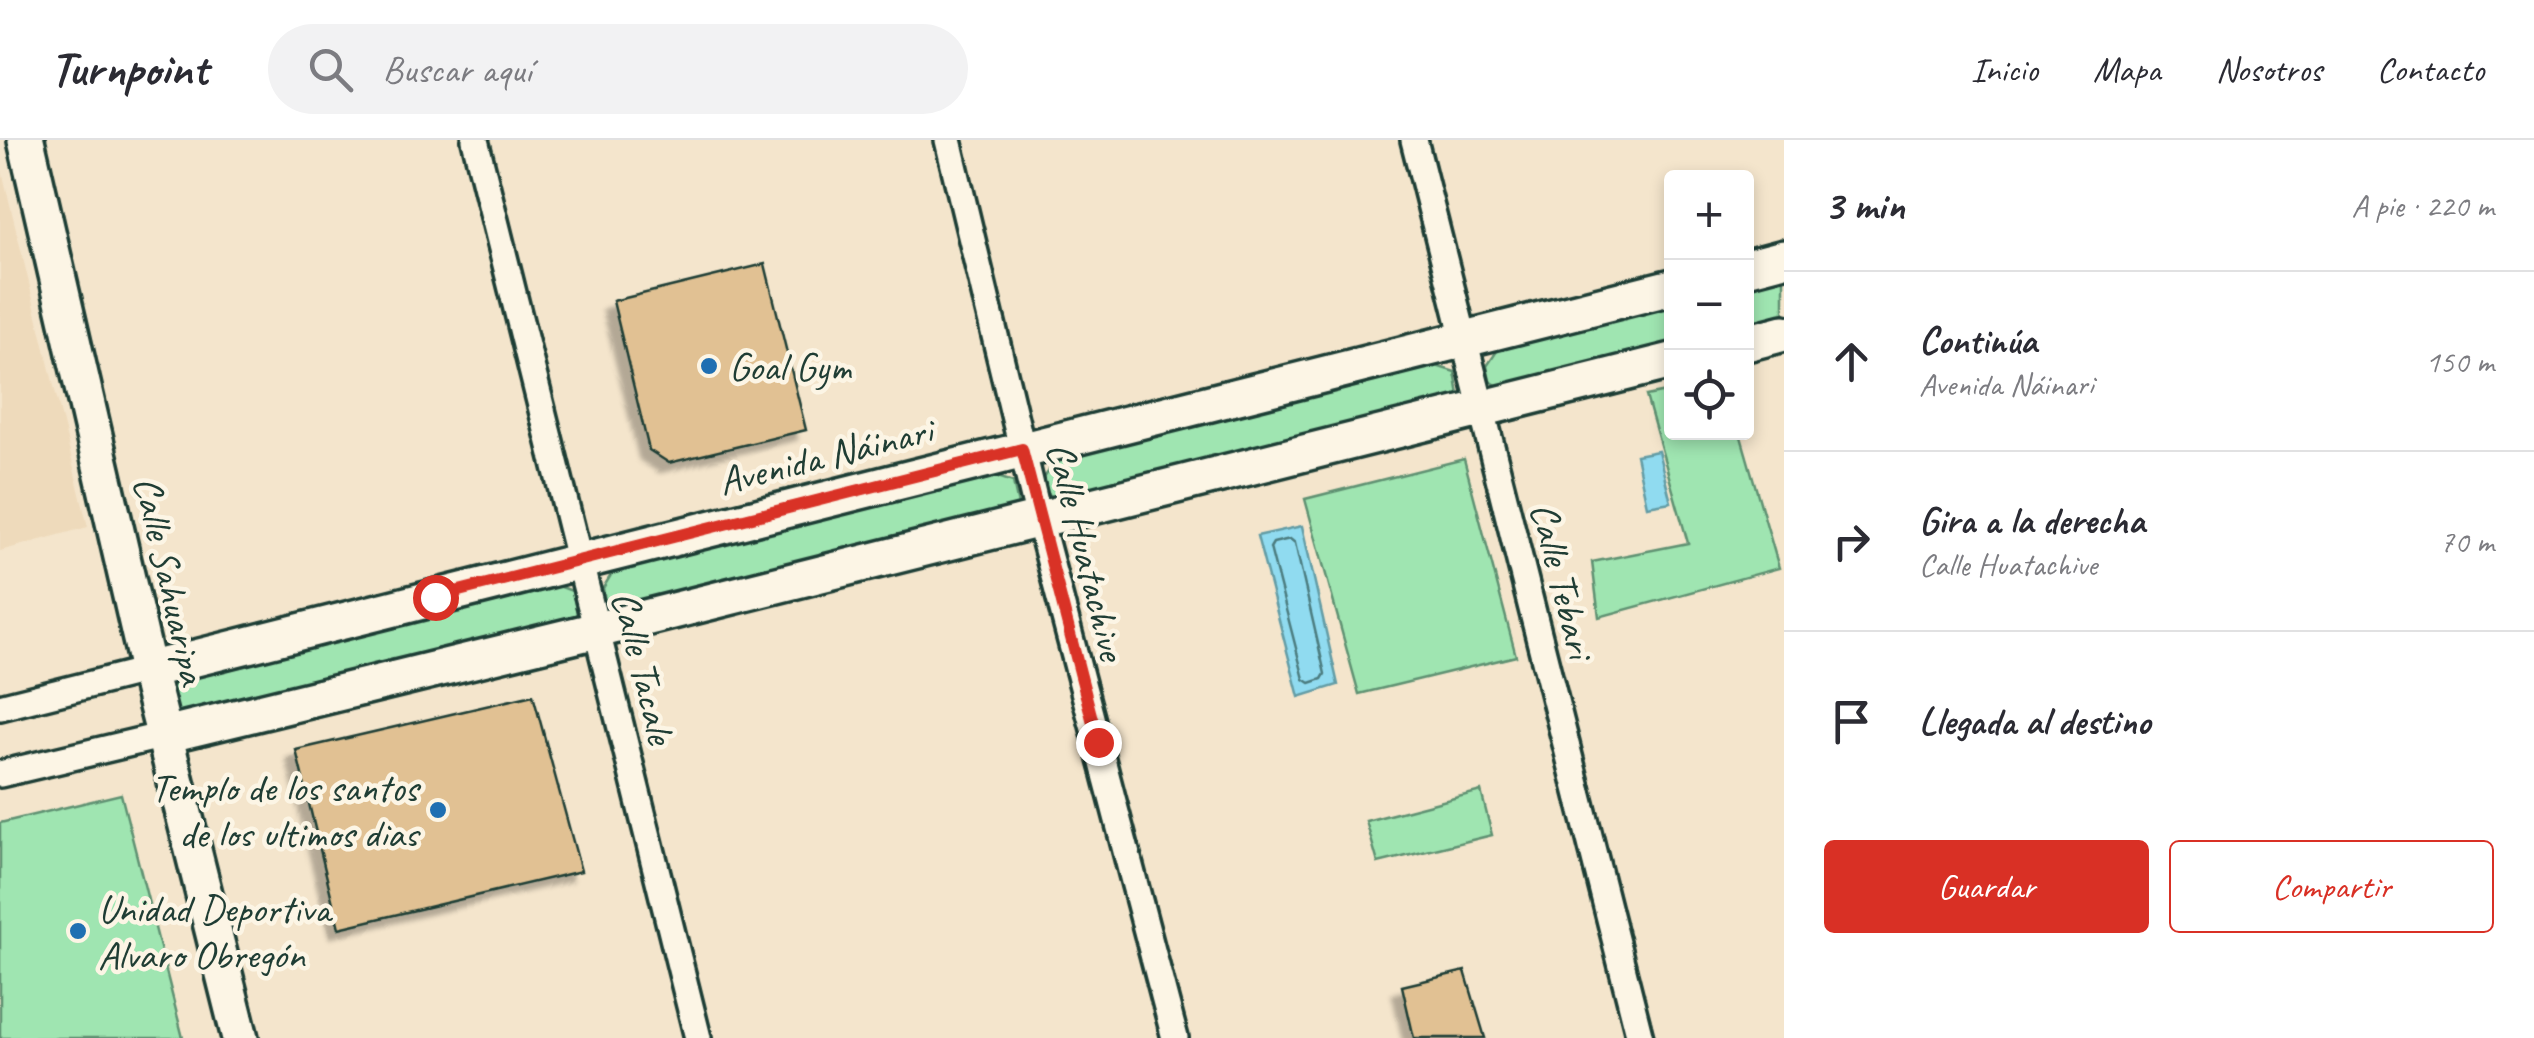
<!DOCTYPE html>
<html lang="es">
<meta charset="utf-8">
<style>
:root{--surface:#fff;--page:#f2f2f3;--text:#2b2b33;--muted:#7c7c81;--line:#e1e1e2;--accent:#d93025}
body{margin:0;font-family:Caveat,sans-serif;background:var(--page);color:var(--text)}
.controls{position:absolute;right:30px;top:30px;display:grid;overflow:hidden;border-radius:10px;box-shadow:0 5px 15px #0003}
.controls button{width:90px;height:90px;display:grid;place-items:center;padding:0;border:0;border-bottom:2px solid var(--line);background:var(--surface);color:var(--text);font:50px sans-serif}
.stop{position:absolute;width:30px;height:30px;margin:-22px;border:8px solid #d93025;border-radius:50%;background:#fff}
.stop.end{background:#d93025;border-color:#fff;box-shadow:0 2px 10px #0008}
.list{margin:0;padding:0;list-style:none}
h2{display:flex;justify-content:space-between;align-items:center;height:130px;margin:0;padding:0 40px;font-size:42px}
h2 small{font-size:32px;font-weight:400;color:var(--muted)}
.list li{display:grid;grid-template-columns:65px 1fr auto;gap:30px;align-items:center;box-sizing:border-box;height:180px;padding:0 40px;border-top:2px solid var(--line)}
.list b{display:block;font-size:38px;white-space:nowrap}
.list p{margin:0;font-size:32px;white-space:nowrap;color:var(--muted)}
.list em{font-size:32px;font-style:normal;color:var(--muted)}
.actions{display:flex;gap:20px;padding:30px 40px}
.actions a{flex:1;padding:22px 0;border:2px solid var(--accent);border-radius:10px;text-align:center;font-size:35px;color:var(--accent)}
.actions .main{background:var(--accent);color:#fff}
.icon{flex:none;width:55px;height:55px;fill:none;stroke:currentColor;stroke-width:2;stroke-linecap:round;stroke-linejoin:round}
.map{position:relative;flex:none;width:1784px;height:898px;overflow:hidden}
header{display:flex;align-items:center;gap:60px;box-sizing:border-box;height:140px;padding:0 50px;background:var(--surface);border-bottom:2px solid var(--line)}
header strong{font-size:48px}
nav{display:flex;gap:55px;margin-inline-start:auto;font-size:35px}
.search{width:700px;height:90px;background:var(--page);display:flex;align-items:center;gap:25px;box-sizing:border-box;padding:0 35px;border-radius:55px;color:var(--muted);font-size:38px}
main{display:flex}
aside{flex:1;background:var(--surface)}
.map>svg:first-child{display:block}
.built{fill:#eedabb}
.green{fill:#9fe5b1;stroke:#5f9172;stroke-width:2.5}
.water{fill:#90dbf0;stroke:#639ca5;stroke-width:2.5}
.lines{fill:none;stroke-linecap:round;stroke-linejoin:round}
.shore{stroke:#4c7c7f;stroke-width:2.5}
.building{fill:#e1c193;stroke:#1f3d34;stroke-width:2.5;filter:url(#shadow)}
.street-casing{stroke:#1f3d34;stroke-width:32}
.secondary-casing{stroke:#1f3d34;stroke-width:42}
.street{stroke:#fcf5e5;stroke-width:25}
.secondary{stroke:#fcf5e5;stroke-width:35}
.route{stroke:#d93025;stroke-width:12}
.poi-dot{fill:#1f6fb2;stroke:#fcf5e5;stroke-width:4}
.labels{text-anchor:middle;stroke-width:9;stroke-linejoin:round;paint-order:stroke}
.poi-label{font-size:40px;fill:#1f3d34;stroke:#fcf5e5;text-anchor:start}
.street-label{font-size:40px;fill:#1f3d34;stroke:#fcf5e5}
</style>
<header>
<strong>Turnpoint</strong>
<div class="search"><svg class="icon" aria-label="search" viewBox="0 0 24 24"><circle cx="10" cy="10" r="6"/><path d="M15 15l6 6"/></svg>Buscar aquí</div>
<nav><a>Inicio</a><a>Mapa</a><a>Nosotros</a><a>Contacto</a></nav>
</header>
<main>
<div class="map">
<svg width="1784" height="898" viewBox="0 0 1784 898">
<defs>
<filter id="shadow"><feDropShadow dx="-9" dy="9" stdDeviation="2.5" flood-color="#0004"/></filter>
</defs>
<rect width="100%" height="100%" fill="#f4e5cc"/>
<filter id="ink" filterUnits="userSpaceOnUse"><feTurbulence type="fractalNoise" baseFrequency=".01" numOctaves="2"/><feDisplacementMap in="SourceGraphic" scale="20" xChannelSelector="R" yChannelSelector="G"/><feConvolveMatrix kernelMatrix="1 2 1 2 8 2 1 2 1" color-interpolation-filters="sRGB"/></filter>
<g filter="url(#ink)">
<!-- built -->
<path class="built" d="M0 23 88 387 0 411Z"/>
<!-- green -->
<g class="green">
<path d="M1784 131V181L1747 191 1746 140Z"/>
<path d="M1671 159V209L1500 247 1490 241 1487 226 1499 208Z"/>
<path d="M1430 224 1455 232 1459 255 1450 266 1057 360 1047 353 1044 338 1056 320 1075 312Z"/>
<path d="M1671 251 1672 292 1740 293 1779 428 1599 477 1592 422 1688 403 1646 256Z"/>
<path d="M1464 319 1516 516 1359 554 1305 359Z"/>
<path d="M989 334 1013 342 1018 365 1008 376 616 470 605 463 603 448 614 430Z"/>
<path d="M548 442 572 451 577 473 568 485 175 578 162 556 174 538Z"/>
<path d="M1481 651 1492 695 1378 723 1366 681Z"/>
<path d="M121 654 183 898H0V683Z"/>
</g>
<!-- water -->
<g class="water">
<path d="M1658 311 1671 362 1647 366 1636 315Z"/>
<path d="M1302 386 1338 545 1299 557 1257 396Z"/>
</g>
<g class="lines">
<!-- shore -->
<path class="shore" d="M1290 399 1295 403 1325 534 1322 539 1310 543 1304 539 1270 408 1273 403Z"/>
</g>
<!-- building -->
<g class="building">
<path d="M765 124 806 290 669 323 649 310 613 161Z"/>
<path d="M533 555 581 731 339 788 296 610Z"/>
<path d="M1465 831 1485 898H1414L1402 846Z"/>
</g>
<g class="lines">
<!-- street casing -->
<g class="street-casing">
<g id="street">
<path d="M475 0 698 898"/>
<path d="M948 0 1039 379 1175 898"/>
<path d="M1414 0 1640 898"/>
<path d="M0 567 148 530"/>
<path d="M0 634 165 595"/>
</g>
</g>
<!-- secondary casing -->
<g class="secondary-casing">
<g id="secondary">
<path d="M26 0 148 530 240 898"/>
<path d="M1746 128 1784 118"/>
<path d="M1746 203 1784 193"/>
<path d="M148 530 1672 147"/>
<path d="M165 595 597 490 1672 221"/>
</g>
</g>
<!-- street -->
<use href="#street" class="street"/>
<!-- secondary -->
<use href="#secondary" class="secondary"/>
</g>
</g>
<g class="lines" filter="url(#ink)">
<!-- route -->
<path class="route" d="M435 457 1022 309 1098 602"/>
</g>
<!-- markers -->
<g class="poi-dot">
<circle cx="709" cy="226" r="10"/>
<circle cx="438" cy="670" r="10"/>
<circle cx="78" cy="791" r="10"/>
</g>
<g class="labels">
<!-- poi labels -->
<g class="poi-label">
<text x="729" y="240">Goal Gym</text>
<text x="418" y="661" text-anchor="end">Templo de los santos<tspan x="418" dy="46">de los ultimos dias</tspan></text>
<text x="98" y="782">Unidad Deportiva<tspan x="98" dy="46">Alvaro Obregón</tspan></text>
</g>
<!-- street labels -->
<g class="street-label">
<text transform="translate(825 315) rotate(-14)" y="14">Avenida Náinari</text>
<text transform="translate(1087 411) rotate(76)" y="14">Calle Huatachive</text>
<text transform="translate(171 440) rotate(77)" y="14">Calle Sahuaripa</text>
<text transform="translate(1563 440) rotate(76)" y="14">Calle Tebari</text>
<text transform="translate(644 527) rotate(76)" y="14">Calle Tacale</text>
</g>
</g>
</svg>
<div class="controls">
<button>+</button>
<button>−</button>
<button><svg class="icon" aria-label="locate" viewBox="0 0 24 24"><circle cx="12" cy="12" r="6"/><path d="M12 2v4M12 18v4M2 12h4M18 12h4"/></svg></button>
</div>
<div class="stop" style="left:435px;top:457px"></div>
<div class="stop end" style="left:1098px;top:602px"></div>
</div>
<aside>
<h2>3 min<small>A pie · 220 m</small></h2>
<ul class="list">
<li><svg class="icon" aria-label="ahead" viewBox="0 0 24 24"><path d="M12 20V5M6 11l6-6 6 6"/></svg><div><b>Continúa</b><p>Avenida Náinari</p></div><em>150 m</em></li>
<li><svg class="icon" aria-label="right" viewBox="0 0 24 24"><path d="M7 20v-9h11M14 6l5 5-5 5"/></svg><div><b>Gira a la derecha</b><p>Calle Huatachive</p></div><em>70 m</em></li>
<li><svg class="icon" aria-label="arrive" viewBox="0 0 24 24"><path d="M6 21V4h12l-3 4 3 4H6"/></svg><div><b>Llegada al destino</b></div></li>
</ul>
<div class="actions"><a class="main">Guardar</a><a>Compartir</a></div>
</aside>
</main>
